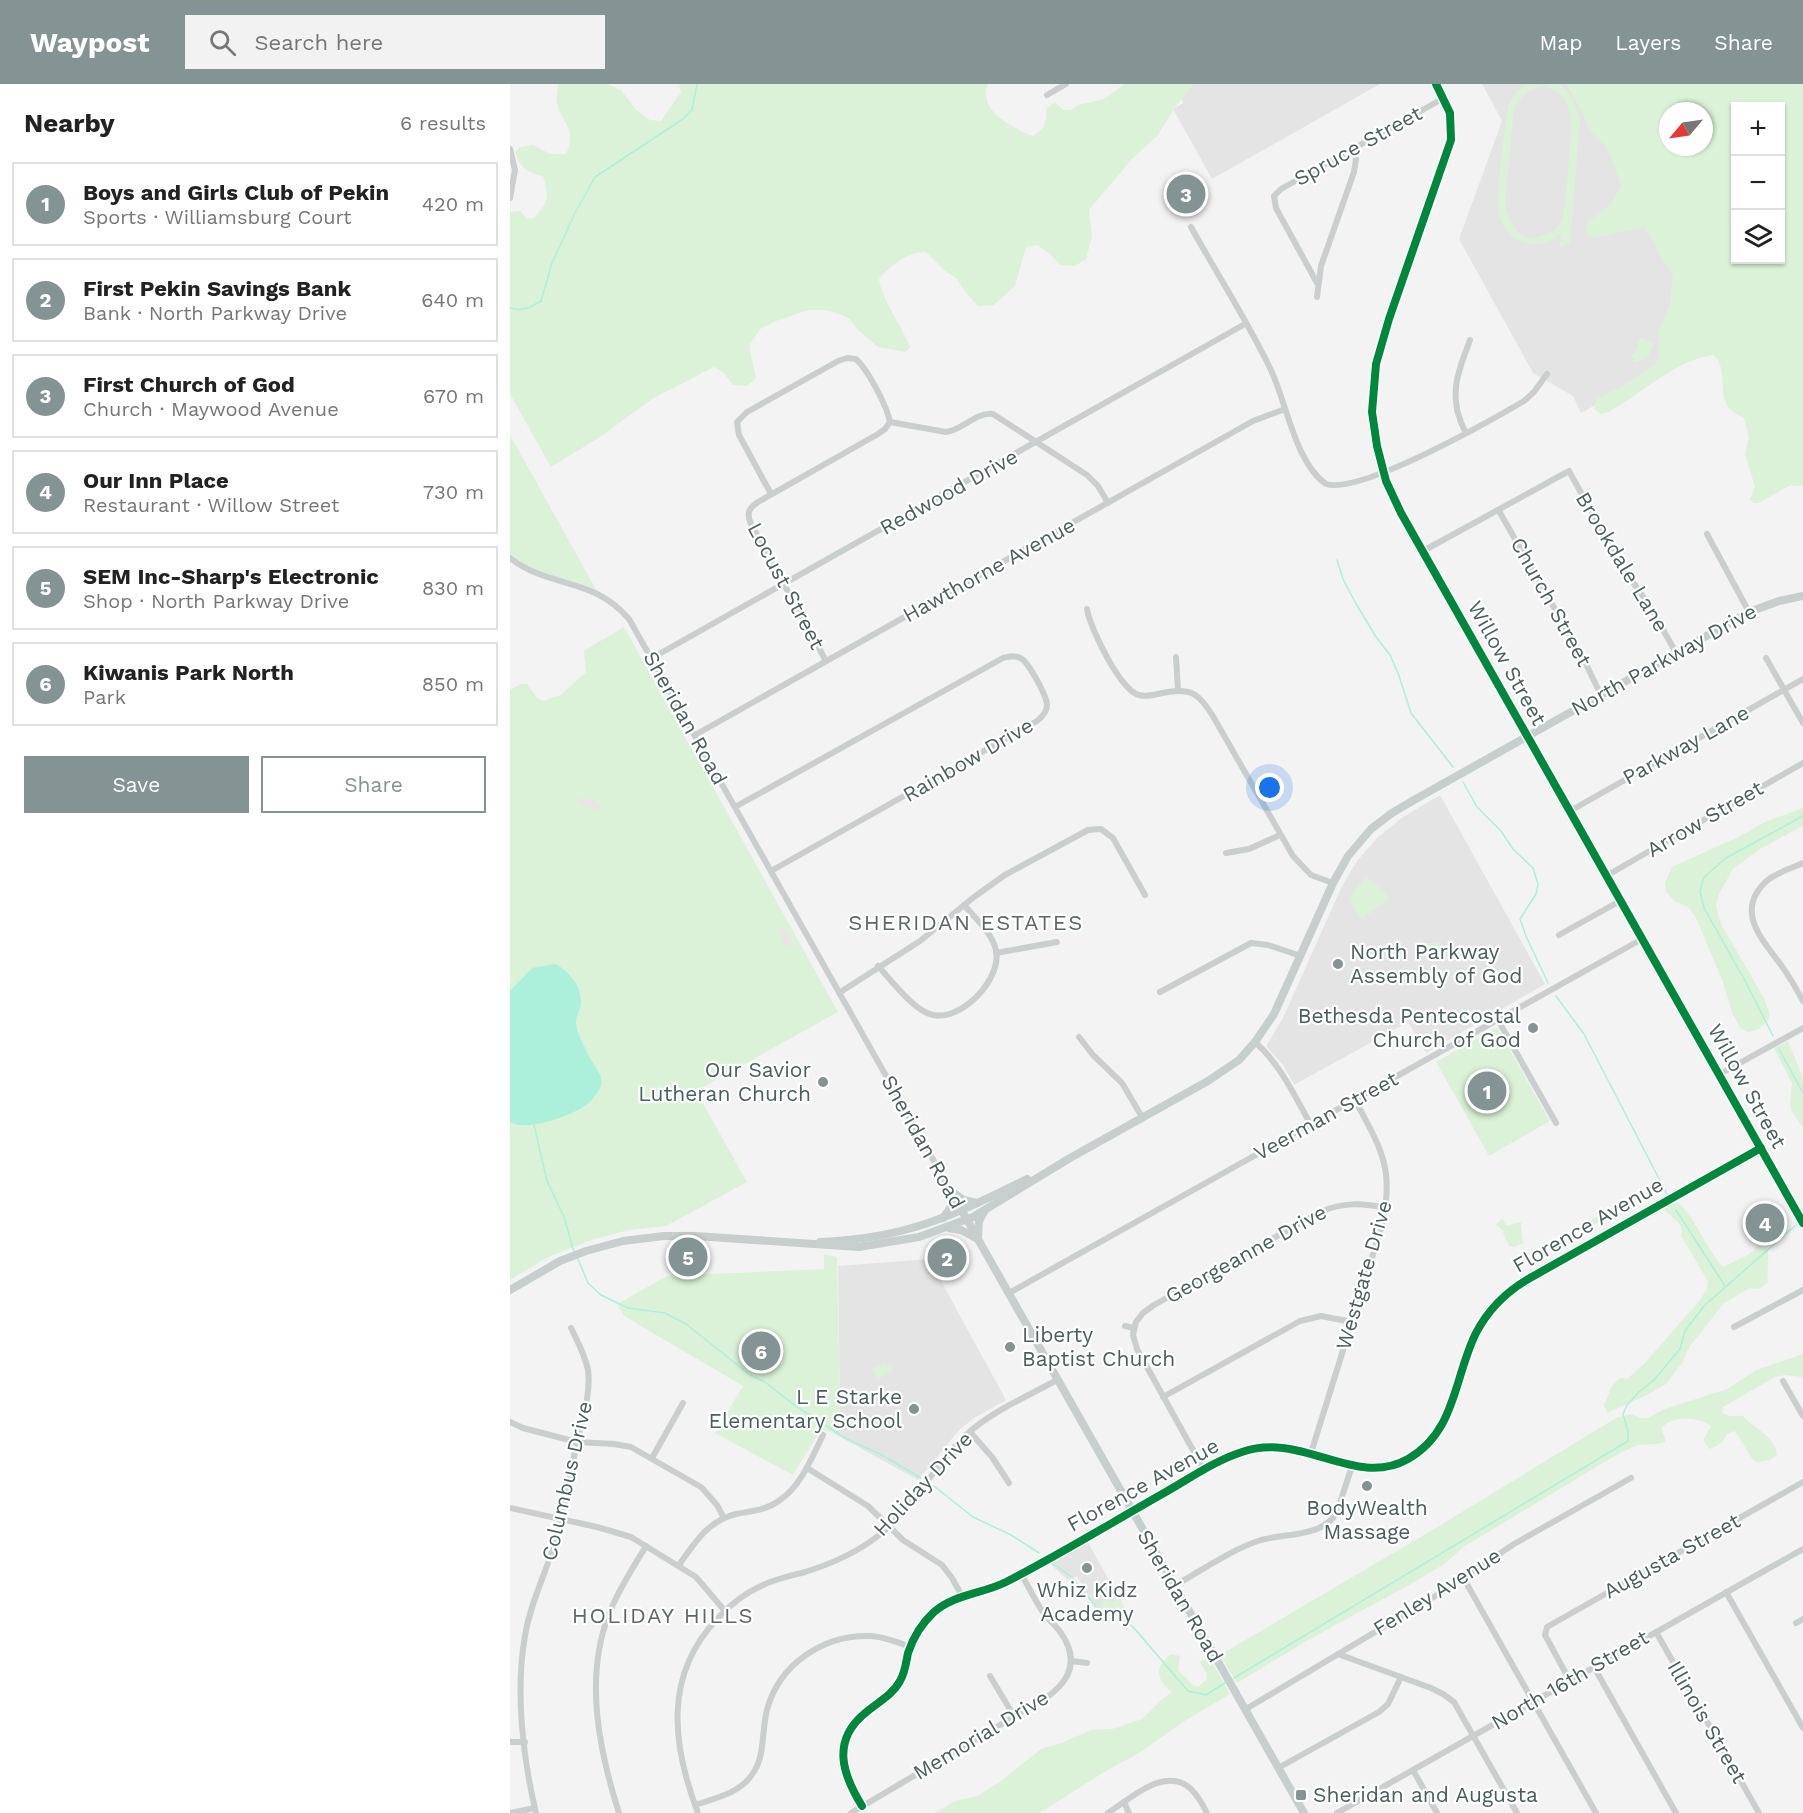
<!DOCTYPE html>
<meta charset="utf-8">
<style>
:root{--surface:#fff;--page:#f2f2f2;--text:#222;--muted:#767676;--line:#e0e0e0;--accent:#849393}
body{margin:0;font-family:"Work Sans",sans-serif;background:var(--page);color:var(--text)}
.controls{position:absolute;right:18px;top:18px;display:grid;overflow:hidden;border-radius:0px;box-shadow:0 2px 4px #0004}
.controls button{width:54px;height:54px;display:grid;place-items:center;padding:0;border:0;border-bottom:2px solid var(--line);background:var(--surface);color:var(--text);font:30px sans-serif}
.compass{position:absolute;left:1149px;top:18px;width:54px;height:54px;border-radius:50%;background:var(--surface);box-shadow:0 2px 4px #0004;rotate:241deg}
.you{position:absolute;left:760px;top:704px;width:21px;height:21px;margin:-15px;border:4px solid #fff;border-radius:50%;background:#1a73e8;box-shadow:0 0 0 9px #1a73e833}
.badge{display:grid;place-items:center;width:39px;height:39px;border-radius:50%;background:var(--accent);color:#fff;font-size:20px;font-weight:700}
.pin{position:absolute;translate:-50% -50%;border:3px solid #fff;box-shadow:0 2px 6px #0006}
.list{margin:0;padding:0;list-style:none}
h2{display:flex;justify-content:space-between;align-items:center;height:78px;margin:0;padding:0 24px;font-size:26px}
h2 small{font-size:20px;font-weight:400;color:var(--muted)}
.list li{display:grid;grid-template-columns:39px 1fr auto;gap:18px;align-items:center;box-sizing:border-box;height:84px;margin:0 12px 12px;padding:0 12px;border:2px solid var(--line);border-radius:0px}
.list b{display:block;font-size:22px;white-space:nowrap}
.list p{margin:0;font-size:20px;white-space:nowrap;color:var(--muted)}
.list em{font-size:20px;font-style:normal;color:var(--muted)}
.actions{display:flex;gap:12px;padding:18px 24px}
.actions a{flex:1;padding:14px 0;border:2px solid var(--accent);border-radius:0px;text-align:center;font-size:21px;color:var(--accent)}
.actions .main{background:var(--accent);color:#fff}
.icon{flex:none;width:33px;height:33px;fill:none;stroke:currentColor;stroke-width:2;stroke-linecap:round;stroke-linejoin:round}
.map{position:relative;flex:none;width:1293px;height:1729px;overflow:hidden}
header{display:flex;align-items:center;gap:36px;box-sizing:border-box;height:84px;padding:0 30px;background:var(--accent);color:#fff}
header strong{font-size:28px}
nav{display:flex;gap:33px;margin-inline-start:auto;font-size:21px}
.search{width:420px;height:54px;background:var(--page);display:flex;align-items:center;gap:15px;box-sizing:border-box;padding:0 21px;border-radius:0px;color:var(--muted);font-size:22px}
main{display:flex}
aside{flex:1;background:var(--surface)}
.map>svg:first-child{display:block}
.education{fill:#e4e4e4}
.green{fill:#dbf2d8;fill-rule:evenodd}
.sand{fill:#eae4e2}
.water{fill:#acf0dc}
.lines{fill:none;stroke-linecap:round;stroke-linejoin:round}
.stream{stroke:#acf0dc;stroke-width:1.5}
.minor{stroke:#cacece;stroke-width:6}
.major{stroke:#c7cece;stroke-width:8}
.cycleway-casing{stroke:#fff;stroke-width:11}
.cycleway{stroke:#00873e;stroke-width:8}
.poi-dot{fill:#849393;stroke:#fff;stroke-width:2}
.labels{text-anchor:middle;stroke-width:4.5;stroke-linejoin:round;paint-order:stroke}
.street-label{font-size:21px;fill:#49605f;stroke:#fff}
.poi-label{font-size:21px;fill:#49605f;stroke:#fff;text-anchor:start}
.neighbourhood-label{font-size:22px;letter-spacing:1.5px;fill:#5e6767;stroke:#fff}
</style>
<header>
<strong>Waypost</strong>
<div class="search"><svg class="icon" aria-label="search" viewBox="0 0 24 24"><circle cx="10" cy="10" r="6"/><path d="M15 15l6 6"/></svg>Search here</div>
<nav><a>Map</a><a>Layers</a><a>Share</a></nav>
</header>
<main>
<aside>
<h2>Nearby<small>6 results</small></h2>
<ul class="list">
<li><span class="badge">1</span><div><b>Boys and Girls Club of Pekin</b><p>Sports · Williamsburg Court</p></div><em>420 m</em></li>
<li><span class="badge">2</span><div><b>First Pekin Savings Bank</b><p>Bank · North Parkway Drive</p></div><em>640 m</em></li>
<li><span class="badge">3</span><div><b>First Church of God</b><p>Church · Maywood Avenue</p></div><em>670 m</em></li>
<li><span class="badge">4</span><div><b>Our Inn Place</b><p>Restaurant · Willow Street</p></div><em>730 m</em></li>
<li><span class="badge">5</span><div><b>SEM Inc-Sharp's Electronic</b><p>Shop · North Parkway Drive</p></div><em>830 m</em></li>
<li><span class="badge">6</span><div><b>Kiwanis Park North</b><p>Park</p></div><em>850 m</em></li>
</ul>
<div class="actions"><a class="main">Save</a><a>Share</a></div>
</aside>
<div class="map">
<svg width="1293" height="1729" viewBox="0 0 1293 1729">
<rect width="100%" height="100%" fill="#f3f3f3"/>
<!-- education -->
<g class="education">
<path d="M665 0H870L702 95 663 25 673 19Z"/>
<path d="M972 0H1069L1209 252 1071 329 1063 312 1023 289 949 155 992 37Z"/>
<path d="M930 711 1035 900 916 969 898 938 784 1001 774 982 756 962 773 934 832 802 847 777 868 753 893 733Z"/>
<path d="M419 1175 496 1316 464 1334 449 1346 408 1396 323 1349 328 1339 330 1324 328 1182Z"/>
<path d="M577 1457 618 1530 590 1526 580 1515 567 1492 558 1496 539 1479Z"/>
</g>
<!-- green -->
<g class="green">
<path d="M48 0H97L111 6 126 26 140 36 151 37 171 8 169 0H478C470 22 489 35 506 44 512 47 515 50 523 52 535 44 537 39 536 25L545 18 553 26H561L568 21 594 15 614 0H683L666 22 647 52 621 76 579 126 582 152 576 175 565 182 550 181 539 169 527 161 516 163 505 202 484 221 468 222 457 210 446 194 435 187 416 168C397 168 381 181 369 195 372 217 392 241 400 263L395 268 368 263 347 245 340 235 327 229 315 226H298L266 237 250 245 239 262 246 294 237 302 223 301 213 288 204 283 142 315 90 353 41 383 0 310V128L10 127 17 135 24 134C39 118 39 113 33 92 17 88 11 85 5 69L10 63 23 61 40 70H56C68 46 52 39 47 20 46 13 48 6 48 0Z"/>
<path d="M1050 0C1062 11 1067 22 1070 38L1060 158 1050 163 1051 150C1038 159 1027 163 1012 158 1003 154 993 144 990 135 984 115 995 45 998 22L1006 9 1015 1ZM1032 2C1041 4 1050 7 1055 16 1057 20 1060 28 1061 33 1062 45 1056 131 1051 139 1048 144 1042 148 1036 150 1011 163 998 139 995 117L1004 25C1010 11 1019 6 1032 2Z"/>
<path d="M1056 0H1293V401L1287 402 1281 401 1248 419H1243L1240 415 1245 403 1235 370 1239 354 1234 334C1230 332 1225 330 1221 326 1206 313 1220 285 1203 271 1162 277 1132 311 1096 329L1091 330 1084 325 1087 315 1111 303 1146 280 1149 272V246L1160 220 1163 190 1150 173 1143 156 1135 144C1116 143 1090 158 1077 151L1076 142 1079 136 1088 131 1103 117 1111 102 1101 72 1095 62 1079 46 1072 28ZM1226 22H1270V176H1226ZM1158 27H1194V63H1158Z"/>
<path d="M1132 254 1143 259C1141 269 1137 277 1125 278L1122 272 1128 264 1127 257Z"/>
<path d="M0 351 88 509 11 482 0 470Z"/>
<path d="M114 543 328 928 186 1007 237 1098 156 1142 119 1146 84 1155 38 1173 0 1196V606L11 600H17L27 614 33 617 51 611 76 588 74 568 75 566Z"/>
<path d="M1293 724V742L1250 765 1223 785 1209 810 1206 822 1211 840 1254 914 1259 927V935L1249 945 1238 948 1230 944 1222 928 1212 895 1185 832 1178 823 1165 818 1156 807 1155 799 1162 783 1226 754 1255 738Z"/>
<path d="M857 793 880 814 852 835 839 817 846 804Z"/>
<path d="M914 859H929L931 865 923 871H910L908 867Z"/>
<path d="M987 943 1040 1037 979 1072 926 978Z"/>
<path d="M1278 957 1293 994V1044L1282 1028 1280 1019 1282 999 1264 964Z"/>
<path d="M1168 1118C1187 1136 1195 1163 1213 1183L1243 1168 1247 1161 1256 1163C1261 1174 1256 1186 1258 1198 1252 1205 1249 1206 1240 1204L1214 1219 1180 1262 1172 1279 1156 1300 1137 1311 1097 1329 1094 1321 1102 1302 1110 1294 1117 1295 1134 1280 1190 1216 1197 1205 1198 1197 1171 1152C1175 1139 1161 1134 1154 1125Z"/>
<path d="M1096 1127 1099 1133 1080 1143 1077 1138Z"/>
<path d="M992 1135 997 1142 1009 1138 1011 1139 1013 1159 1004 1163 999 1162 992 1146 986 1140Z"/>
<path d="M314 1170 327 1173 330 1324 328 1339 323 1349 311 1345 283 1391 205 1349 233 1302 114 1232 107 1220 157 1192 314 1185Z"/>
<path d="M1293 1270V1293L1275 1291 1265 1293 1213 1323 1212 1328C1220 1335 1224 1331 1233 1332 1244 1345 1267 1353 1267 1371L1260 1376 1247 1378 1243 1376 1225 1347 1217 1350C1213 1359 1209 1362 1199 1365L1193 1356 1201 1342C1189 1333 1159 1330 1151 1346L1155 1353V1358L1147 1360 1128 1361 1108 1370 955 1462 933 1481 899 1501 800 1555 727 1599 710 1571 924 1445 1106 1334 1121 1330 1131 1334H1137L1155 1325 1217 1305 1246 1286Z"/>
<path d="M374 1279 376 1282 381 1279 384 1286 368 1295 362 1285Z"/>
<path d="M610 1515 614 1522 609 1525V1528L590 1526 592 1516 602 1518Z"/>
<path d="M661 1570 670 1572 668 1586 684 1602H689L696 1596 697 1590 690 1578 694 1575 701 1576 720 1610 673 1638 629 1669 594 1688 530 1729H425L445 1717 467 1712 491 1697 531 1665 554 1658 581 1646 602 1645 632 1635 651 1616 662 1608C646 1596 644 1583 661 1570Z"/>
</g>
<!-- sand -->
<g class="sand">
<path d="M70 714 83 716 89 719 90 724 86 726 69 720 67 717Z"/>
<path d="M272 844 276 846 282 857 280 863 275 862 269 847Z"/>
</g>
<!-- water -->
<path class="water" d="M45 880C59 887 72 902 71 920 70 926 66 932 66 938 66 948 73 959 77 968 80 978 95 991 91 1001 90 1006 84 1013 81 1017 69 1030 15 1049 0 1038V907L22 884Z"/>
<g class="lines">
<!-- stream -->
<g class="stream">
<path d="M0 224C12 228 21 223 31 217L42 179 65 129 85 93 173 35 182 26 187 0"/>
<path d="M827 476 833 495 845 518 866 553 880 571 888 589 901 629 943 683"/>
<path d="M953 698 967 723 991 747 1003 765 1023 784 1028 800 1026 810 1010 835 1016 852 1038 899"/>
<path d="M1046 912 1074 950 1157 1110"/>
<path d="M1263 952 1233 893 1194 824 1190 807 1194 793 1216 774 1293 732"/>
<path d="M1269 965 1293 1009"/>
<path d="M24 1041 37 1097 54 1133 64 1168"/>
<path d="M1166 1126 1215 1202"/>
<path d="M68 1175 78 1199 91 1211 118 1224 155 1229 176 1240 240 1291 255 1298 283 1320 335 1354 370 1370 411 1394"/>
<path d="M424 1402 463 1433 501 1451 529 1469"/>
<path d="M534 1473 535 1474"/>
<path d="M541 1478 563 1494 590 1528 617 1538 624 1544 678 1607 696 1611 715 1599"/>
<path d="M724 1594 1118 1357V1347L1113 1330 1117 1321 1129 1308 1144 1296 1170 1265 1175 1247 1194 1222 1286 1141"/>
</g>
<!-- minor -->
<g class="minor">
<path d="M926 0 940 29 941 56 879 235 866 280 862 328 867 362 876 397 891 429 1293 1139"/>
<path d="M537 11 556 0"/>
<path d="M0 65 5 86 0 114"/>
<path d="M681 143C707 190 737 236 760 284 776 316 785 379 816 400 850 411 980 337 1014 317L1024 308 1037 290"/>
<path d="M807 199 766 124 764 112 771 105 934 14"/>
<path d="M807 213 811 182 844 88 846 75 844 64"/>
<path d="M380 338 436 348C453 346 465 328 483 330L577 391 588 402 598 419"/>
<path d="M956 349C937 314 947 291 960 256"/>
<path d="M261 410 229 351 227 338 237 328 328 277 337 274 346 275C358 286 377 322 380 338L375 345 368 350 248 418C239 424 236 429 241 440L316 577"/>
<path d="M989 427 1075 578 1091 611"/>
<path d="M1197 450 1239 528"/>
<path d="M913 467 1059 387 1111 481 1141 524 1166 569"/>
<path d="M0 474C40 505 82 492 119 535L452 1127"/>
<path d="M577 525C580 544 610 606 629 611 636 613 644 611 652 609 681 603 689 609 704 634L783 772 801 791 823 799"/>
<path d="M666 573 668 606"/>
<path d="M142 574 735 240"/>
<path d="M1256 574 1293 639"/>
<path d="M185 651 743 337 775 325"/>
<path d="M225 723 493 574C499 572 506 571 512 575 519 580 537 612 537 621 537 628 532 633 527 637L261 787"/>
<path d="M1060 727 1293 595"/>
<path d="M716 769 739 765 770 751"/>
<path d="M1293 779C1282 784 1269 788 1259 795 1223 825 1251 854 1271 881 1279 892 1286 904 1293 917"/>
<path d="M1096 792 1293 679"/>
<path d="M1049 851 1110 817"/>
<path d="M486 869 547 858"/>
<path d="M368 882C382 897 404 927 423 931 452 937 492 895 486 866 482 849 465 834 454 821"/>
<path d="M650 908 741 859 758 861 791 872"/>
<path d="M329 909 410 857 464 813 495 791 578 746 591 745 603 754 635 811"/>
<path d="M988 936 1046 1039"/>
<path d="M569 953 583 971 612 999 632 1033"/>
<path d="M745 958C771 981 784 1011 801 1041"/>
<path d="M1210 990 1293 944"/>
<path d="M499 1209 1132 855"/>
<path d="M615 1242 624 1244"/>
<path d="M1224 1243 1293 1206"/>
<path d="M1273 1297 1293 1332"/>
<path d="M653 1313 790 1237 811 1232 842 1238"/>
<path d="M0 1338 13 1344 67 1358 104 1360 121 1363 191 1403 207 1421 214 1434"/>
<path d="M460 1348 482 1373 499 1399"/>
<path d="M801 1369 870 1148C886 1088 873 1068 845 1016"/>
<path d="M142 1374 173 1319"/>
<path d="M297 1384 358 1422 393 1456 432 1481 442 1494 452 1512"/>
<path d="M694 1386 627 1265 623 1251 626 1238 633 1229 644 1221 810 1128C833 1118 852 1119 876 1124"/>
<path d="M0 1424 87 1443 121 1453 186 1493 215 1527"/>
<path d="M169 1481C185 1458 198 1437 226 1430 242 1427 257 1426 270 1416 291 1402 302 1373 313 1351"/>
<path d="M954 1495 1086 1729"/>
<path d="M664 1502C691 1487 722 1465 751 1456 776 1449 814 1453 827 1428L842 1382"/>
<path d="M1216 1508 1293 1644"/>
<path d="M1286 1539 1293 1535"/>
<path d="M1146 1548 1249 1729"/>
<path d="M828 1570 921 1604 933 1610 944 1618 1007 1729"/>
<path d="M561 1577 577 1579"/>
<path d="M1084 1583 1166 1729"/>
<path d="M480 1592 504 1632"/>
<path d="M1060 1597 1035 1551 1037 1543 1293 1398"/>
<path d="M736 1625 937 1505 1004 1460 1121 1394"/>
<path d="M0 1658H15"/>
<path d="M768 1684 869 1628 878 1620 891 1593"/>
<path d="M903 1686 927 1729"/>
<path d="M614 1718 619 1729"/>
<path d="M185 1721C205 1714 228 1710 241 1692 256 1673 251 1649 257 1626 269 1580 314 1550 361 1552 374 1553 388 1558 400 1563"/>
<path d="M352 1722C333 1691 321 1658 354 1630 366 1619 382 1612 390 1597 395 1589 396 1579 398 1569 403 1554 412 1539 424 1528 445 1510 472 1510 496 1498 549 1471 601 1439 654 1409 679 1395 704 1377 732 1368 793 1347 845 1405 898 1375 946 1348 944 1293 966 1249 978 1226 997 1207 1020 1194L1251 1064"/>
<path d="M0 1729 25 1724"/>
<path d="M26 1729C13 1674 5 1608 15 1552 20 1520 35 1491 44 1461 55 1426 60 1389 68 1354 73 1332 81 1309 78 1286 75 1271 68 1258 61 1244"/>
<path d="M109 1729C89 1666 74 1594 99 1530 108 1506 123 1484 136 1462"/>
<path d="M188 1729C162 1661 153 1591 208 1534 220 1521 235 1509 251 1502 265 1495 280 1492 295 1488 321 1480 346 1469 368 1452 403 1424 423 1384 454 1353 478 1329 518 1312 547 1296"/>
<path d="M341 1729 537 1613C561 1596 569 1575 551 1549 546 1542 540 1537 535 1531 526 1519 519 1503 511 1490"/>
<path d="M598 1729C620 1715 655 1681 681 1705 688 1712 693 1721 697 1729"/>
<path d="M827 1729 1293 1465"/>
</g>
<!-- major -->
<g class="major">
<path d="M440 1106 453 1116 467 1119"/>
<path d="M452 1127 794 1729"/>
<path d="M433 1134 441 1123 440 1106"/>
<path d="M439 1144 451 1146 466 1154"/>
<path d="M468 1154 469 1137 475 1126"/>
<path d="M310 1158C393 1155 444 1132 517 1095"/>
<path d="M0 1206 50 1177 76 1167 113 1157 154 1152H185L349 1163 409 1153 463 1133 560 1074 698 997 729 976 745 958 764 930 823 799 838 772 861 745 882 729 904 716 1239 528 1269 517 1293 512"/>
</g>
<!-- cycleway casing -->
<g class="cycleway-casing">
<g id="cycleway">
<path d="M926 0 940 29 941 56 879 235 866 280 862 328 867 362 876 397 891 429 1293 1139"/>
<path d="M352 1722C333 1691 321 1658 354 1630 366 1619 382 1612 390 1597 395 1589 396 1579 398 1569 403 1554 412 1539 424 1528 445 1510 472 1510 496 1498 549 1471 601 1439 654 1409 679 1395 704 1377 732 1368 793 1347 845 1405 898 1375 946 1348 944 1293 966 1249 978 1226 997 1207 1020 1194L1251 1064"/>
</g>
</g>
<!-- cycleway -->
<use href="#cycleway" class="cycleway"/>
</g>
<!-- markers -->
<g class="poi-dot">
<circle cx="828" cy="880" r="6"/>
<circle cx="1023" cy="944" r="6"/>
<circle cx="313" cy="998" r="6"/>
<circle cx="500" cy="1263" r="6"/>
<circle cx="404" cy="1325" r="6"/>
<circle cx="857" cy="1402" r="6"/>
<circle cx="577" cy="1484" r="6"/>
<rect x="785" y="1705" width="12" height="12" rx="3"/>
</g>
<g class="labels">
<!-- street labels -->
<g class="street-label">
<text transform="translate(848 62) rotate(-29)" y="7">Spruce Street</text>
<text transform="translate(439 408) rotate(-29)" y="7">Redwood Drive</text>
<text transform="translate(1112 478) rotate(59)" y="7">Brookdale Lane</text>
<text transform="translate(479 486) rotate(-29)" y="7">Hawthorne Avenue</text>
<text transform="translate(276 502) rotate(62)" y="7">Locust Street</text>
<text transform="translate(1041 518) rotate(61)" y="7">Church Street</text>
<text transform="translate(1154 576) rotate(-29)" y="7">North Parkway Drive</text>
<text transform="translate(997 579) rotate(61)" y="7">Willow Street</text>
<text transform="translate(175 634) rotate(61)" y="7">Sheridan Road</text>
<text transform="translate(1176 661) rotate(-29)" y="7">Parkway Lane</text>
<text transform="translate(458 676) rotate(-30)" y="7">Rainbow Drive</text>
<text transform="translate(1195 735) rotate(-30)" y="7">Arrow Street</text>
<text transform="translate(1237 1002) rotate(61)" y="7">Willow Street</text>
<text transform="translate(816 1032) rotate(-29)" y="7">Veerman Street</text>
<text transform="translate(413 1058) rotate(61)" y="7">Sheridan Road</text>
<text transform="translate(1078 1141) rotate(-30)" y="7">Florence Avenue</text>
<text transform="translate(736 1170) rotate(-29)" y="7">Georgeanne Drive</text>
<text transform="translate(854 1191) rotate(-74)" y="7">Westgate Drive</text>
<text transform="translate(57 1397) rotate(-77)" y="7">Columbus Drive</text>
<text transform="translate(413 1400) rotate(-47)" y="7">Holiday Drive</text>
<text transform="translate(633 1401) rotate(-29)" y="7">Florence Avenue</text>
<text transform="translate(1162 1472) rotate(-29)" y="7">Augusta Street</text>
<text transform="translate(927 1508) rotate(-32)" y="7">Fenley Avenue</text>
<text transform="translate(670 1512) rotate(60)" y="7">Sheridan Road</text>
<text transform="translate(1060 1596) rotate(-30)" y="7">North 16th Street</text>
<text transform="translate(1197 1638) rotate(60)" y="7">Illinois Street</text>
<text transform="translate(471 1651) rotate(-31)" y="7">Memorial Drive</text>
</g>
<!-- poi labels -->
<g class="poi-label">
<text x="840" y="875">North Parkway<tspan x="840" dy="24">Assembly of God</tspan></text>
<text x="1011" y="939" text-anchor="end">Bethesda Pentecostal<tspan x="1011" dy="24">Church of God</tspan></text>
<text x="301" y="993" text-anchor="end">Our Savior<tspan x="301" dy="24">Lutheran Church</tspan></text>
<text x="512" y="1258">Liberty<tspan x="512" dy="24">Baptist Church</tspan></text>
<text x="392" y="1320" text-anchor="end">L E Starke<tspan x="392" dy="24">Elementary School</tspan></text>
<text x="857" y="1431" text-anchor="middle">BodyWealth<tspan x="857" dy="24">Massage</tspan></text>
<text x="577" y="1513" text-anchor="middle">Whiz Kidz<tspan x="577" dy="24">Academy</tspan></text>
<text x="803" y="1718">Sheridan and Augusta</text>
</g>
<!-- neighbourhood labels -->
<g class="neighbourhood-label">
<text x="456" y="846">SHERIDAN ESTATES</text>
<text x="153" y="1539">HOLIDAY HILLS</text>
</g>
</g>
</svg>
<div class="controls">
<button>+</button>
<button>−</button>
<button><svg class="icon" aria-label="layers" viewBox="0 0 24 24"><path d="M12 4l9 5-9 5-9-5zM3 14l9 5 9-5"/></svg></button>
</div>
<svg class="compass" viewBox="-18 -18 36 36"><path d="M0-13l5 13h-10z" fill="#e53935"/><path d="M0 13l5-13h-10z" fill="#767676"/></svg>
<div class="you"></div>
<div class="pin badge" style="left:977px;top:1007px">1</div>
<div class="pin badge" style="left:437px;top:1174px">2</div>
<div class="pin badge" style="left:676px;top:110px">3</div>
<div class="pin badge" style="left:1255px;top:1139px">4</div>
<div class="pin badge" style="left:178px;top:1173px">5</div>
<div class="pin badge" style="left:251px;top:1267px">6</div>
</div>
</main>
